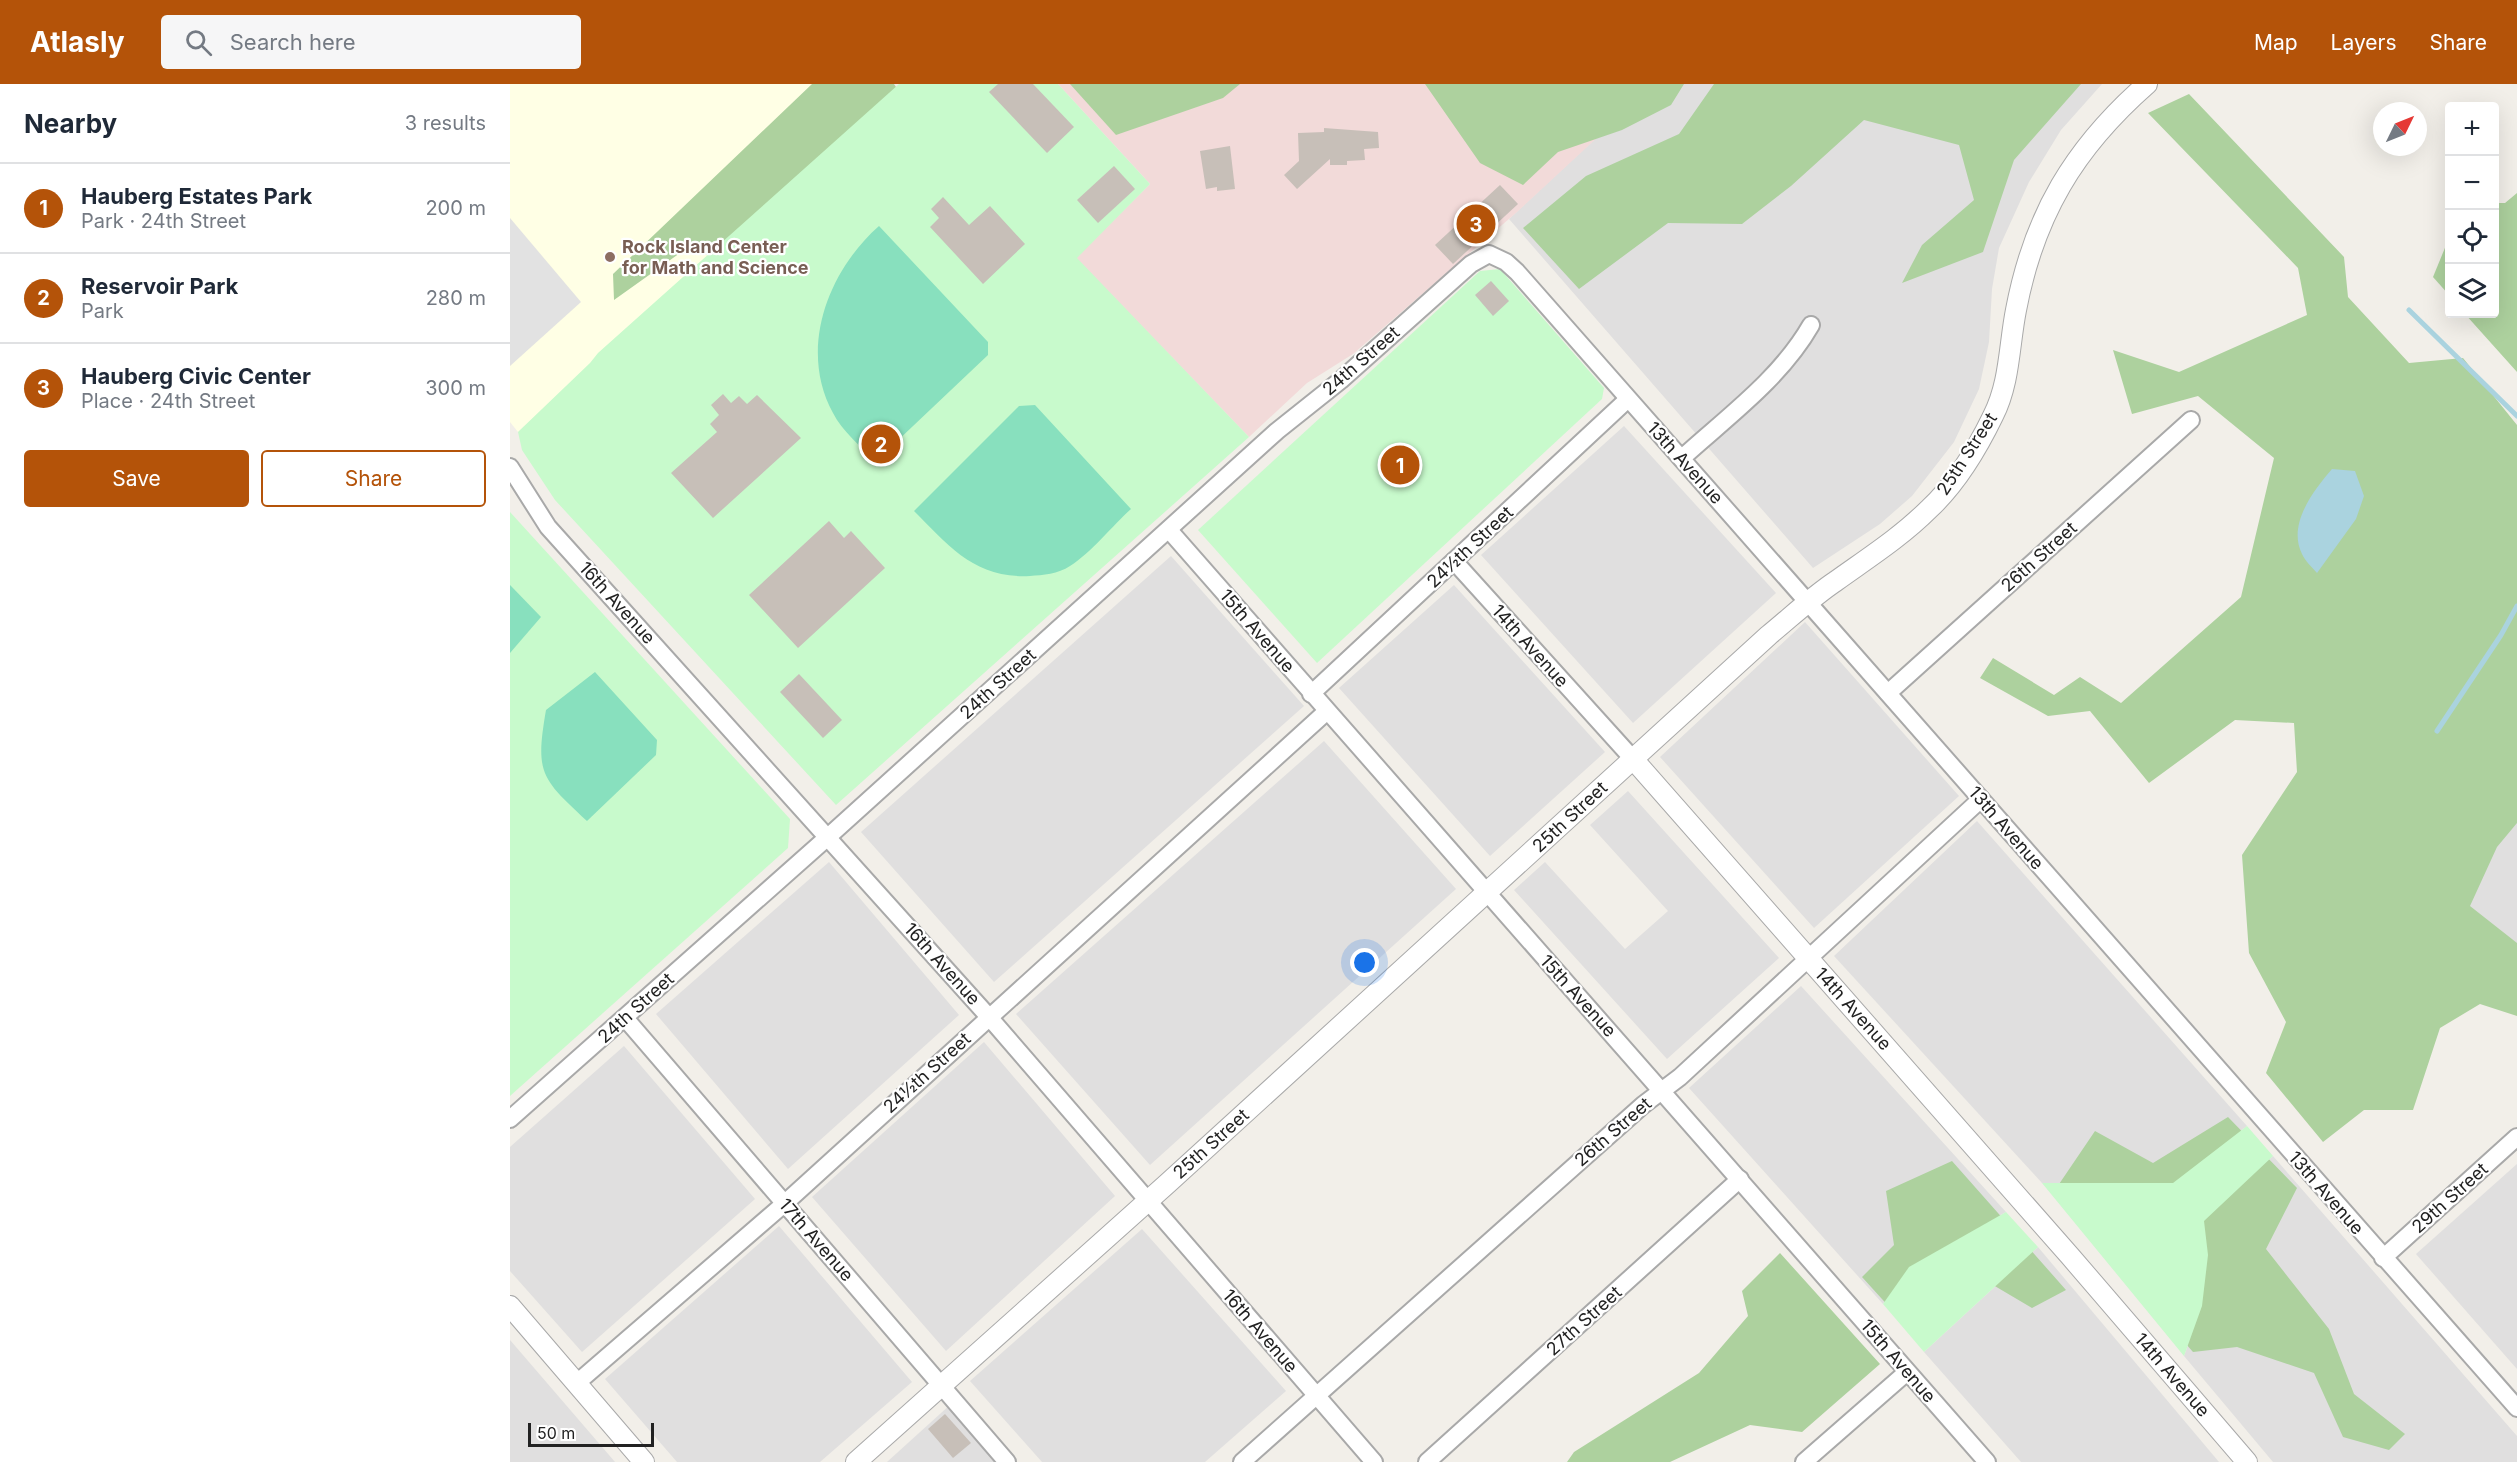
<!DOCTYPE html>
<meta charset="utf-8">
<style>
:root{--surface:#fff;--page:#f6f6f7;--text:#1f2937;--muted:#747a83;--line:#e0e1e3;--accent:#b45309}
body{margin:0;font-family:Inter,sans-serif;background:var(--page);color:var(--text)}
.controls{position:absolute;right:18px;top:18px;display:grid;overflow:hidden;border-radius:6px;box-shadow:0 6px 24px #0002}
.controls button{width:54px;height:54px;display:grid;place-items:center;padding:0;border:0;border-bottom:2px solid var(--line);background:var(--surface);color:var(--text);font:30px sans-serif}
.compass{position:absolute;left:1863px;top:18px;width:54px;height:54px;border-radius:50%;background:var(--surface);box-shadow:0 6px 24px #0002;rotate:47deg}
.scale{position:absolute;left:18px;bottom:15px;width:126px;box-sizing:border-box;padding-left:6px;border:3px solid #222;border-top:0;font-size:16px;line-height:21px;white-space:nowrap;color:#222;-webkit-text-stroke:4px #fff;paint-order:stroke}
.you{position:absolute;left:855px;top:879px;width:21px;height:21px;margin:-15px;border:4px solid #fff;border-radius:50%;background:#1a73e8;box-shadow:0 0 0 9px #1a73e833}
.badge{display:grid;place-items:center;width:39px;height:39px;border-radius:50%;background:var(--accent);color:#fff;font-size:20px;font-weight:700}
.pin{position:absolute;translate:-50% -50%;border:3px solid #fff;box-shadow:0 2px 6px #0006}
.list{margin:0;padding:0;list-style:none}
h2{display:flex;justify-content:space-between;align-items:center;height:78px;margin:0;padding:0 24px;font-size:26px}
h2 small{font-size:20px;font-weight:400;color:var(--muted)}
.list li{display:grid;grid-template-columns:39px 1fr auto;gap:18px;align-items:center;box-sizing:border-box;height:90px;padding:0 24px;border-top:2px solid var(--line)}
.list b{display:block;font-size:22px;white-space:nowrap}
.list p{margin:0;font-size:20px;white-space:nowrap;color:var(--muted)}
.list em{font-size:20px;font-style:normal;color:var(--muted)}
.actions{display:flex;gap:12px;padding:18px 24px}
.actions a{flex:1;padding:14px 0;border:2px solid var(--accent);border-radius:6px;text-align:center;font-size:21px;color:var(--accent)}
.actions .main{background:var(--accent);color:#fff}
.icon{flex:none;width:33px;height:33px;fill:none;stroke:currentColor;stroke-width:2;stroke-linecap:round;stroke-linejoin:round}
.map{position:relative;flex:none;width:2007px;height:1378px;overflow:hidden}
header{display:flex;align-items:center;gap:36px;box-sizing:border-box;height:84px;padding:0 30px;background:var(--accent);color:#fff}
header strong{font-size:28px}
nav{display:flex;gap:33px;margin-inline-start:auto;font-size:21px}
.search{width:420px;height:54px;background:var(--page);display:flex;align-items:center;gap:15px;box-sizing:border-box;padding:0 21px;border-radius:6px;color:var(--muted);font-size:22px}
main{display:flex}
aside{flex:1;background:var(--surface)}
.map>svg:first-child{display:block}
.residential{fill:#e0dfdf}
.commercial{fill:#f2dad9}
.education{fill:#ffffe5}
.forest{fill:#add19e}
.park{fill:#c8facc}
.pitch{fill:#88e0be}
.parking{fill:#e2e2e2}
.water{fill:#aad3df}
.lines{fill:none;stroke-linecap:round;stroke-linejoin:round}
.stream{stroke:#aad3df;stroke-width:5}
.building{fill:#c7bfb8}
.minor-casing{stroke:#a9a9a9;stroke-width:20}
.tertiary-casing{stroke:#a9a9a9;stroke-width:22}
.minor{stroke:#fff;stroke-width:16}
.tertiary{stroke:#fff;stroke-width:20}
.education-dot{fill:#8d6e63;stroke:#fff;stroke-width:2}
.labels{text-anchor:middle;stroke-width:4.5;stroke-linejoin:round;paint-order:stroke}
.education-label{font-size:18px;font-weight:bold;fill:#785e54;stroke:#fff;text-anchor:start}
.street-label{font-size:18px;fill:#222;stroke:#fff}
</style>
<header>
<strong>Atlasly</strong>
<div class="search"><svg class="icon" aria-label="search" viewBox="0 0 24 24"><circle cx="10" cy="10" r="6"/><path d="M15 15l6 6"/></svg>Search here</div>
<nav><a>Map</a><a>Layers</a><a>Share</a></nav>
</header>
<main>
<aside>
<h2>Nearby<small>3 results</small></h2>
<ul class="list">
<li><span class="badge">1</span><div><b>Hauberg Estates Park</b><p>Park · 24th Street</p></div><em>200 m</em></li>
<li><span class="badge">2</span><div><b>Reservoir Park</b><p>Park</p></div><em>280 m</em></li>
<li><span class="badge">3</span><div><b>Hauberg Civic Center</b><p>Place · 24th Street</p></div><em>300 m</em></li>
</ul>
<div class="actions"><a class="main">Save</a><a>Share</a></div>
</aside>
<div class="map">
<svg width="2007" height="1378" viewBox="0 0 2007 1378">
<rect width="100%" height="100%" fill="#f2efe9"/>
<!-- residential -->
<g class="residential">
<path d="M1144 0H1592L1551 46 1519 98 1489 164 1482 205 1479 258 1469 305 1444 358 1402 412 1370 440 1303 484 999 135Z"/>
<path d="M1114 342 1266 509 1123 639 971 471Z"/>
<path d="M661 472 794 622 484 898 351 748Z"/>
<path d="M944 501 1095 668 980 772 829 604Z"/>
<path d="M1295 538 1449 712 1304 844 1150 673Z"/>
<path d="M2007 589V924L1904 815Z"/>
<path d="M814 657 946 805 640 1081 506 930Z"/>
<path d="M1118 707 1269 874 1157 975 1004 806 1035 778 1115 865 1158 827 1080 741Z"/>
<path d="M1467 737 1737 1042 1663 1099H1532L1324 872Z"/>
<path d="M319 778 449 931 278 1085 146 930Z"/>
<path d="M1291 902 1496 1128 1399 1183 1373 1220 1179 1004Z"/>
<path d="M474 958 605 1112 436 1267 302 1113Z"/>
<path d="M114 962 245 1115 72 1268 0 1187V1063Z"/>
<path d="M1763 1072 2007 1352V1378H1763L1674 1272 1692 1222 1694 1137Z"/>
<path d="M2007 1080V1285L1906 1170Z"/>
<path d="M269 1142 402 1298 310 1378H167L95 1295Z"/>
<path d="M632 1145 776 1307 695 1378H532L460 1297Z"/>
<path d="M1528 1163 1709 1378H1511L1414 1268Z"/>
<path d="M0 1256 105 1378H0Z"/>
<path d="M441 1320 490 1378H377Z"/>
</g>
<!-- commercial -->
<path class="commercial" d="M548 0H1145L1007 128 843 270 797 299 739 353 566 174 640 100Z"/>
<!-- education -->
<path class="education" d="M0 0H372L379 9 8 348 0 338Z"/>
<!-- forest -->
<g class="forest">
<path d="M302 0H384L388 6 221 173 170 169 104 216 103 190Z"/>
<path d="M560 0H730L713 14 606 51Z"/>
<path d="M915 0H1174L1161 21 1112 46 1048 68 1013 101 970 79Z"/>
<path d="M1204 0H1571L1504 76 1473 168 1392 199 1412 161 1464 116 1449 61 1354 36 1281 102 1232 140 1158 139 1069 205 1013 144 1076 92 1169 50Z"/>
<path d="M1679 10 1834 173 1838 213 1899 279 1953 274 2007 341V739L1987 763 1960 822 2007 859V932L1970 920 1930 944 1903 1026H1854L1813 1058 1756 989 1776 938 1739 869 1732 771 1787 688 1784 639 1725 636 1639 699 1580 627 1538 632 1470 594 1483 574 1544 611 1570 593 1611 619 1731 513 1764 374 1688 312 1622 330 1603 266 1669 288 1797 231 1788 184 1638 29Z"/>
<path d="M2007 109V288L1955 230H1984L1985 119H1995Z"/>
<path d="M1939 154 1940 211H1939L1923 193Z"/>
<path d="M1718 1033 1787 1104 1756 1165 1819 1245 1844 1310 1895 1350 1879 1366 1833 1353 1804 1289 1727 1263 1683 1268 1543 1109 1585 1047 1643 1079Z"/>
<path d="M1442 1077 1556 1206 1522 1224 1478 1198 1411 1258 1352 1193 1384 1161 1376 1107Z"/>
<path d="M1270 1169 1370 1280 1292 1348 1240 1341 1160 1378H1057L1064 1368 1189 1289 1238 1232 1232 1207Z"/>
</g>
<!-- park -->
<g class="park">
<path d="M389 0H548L640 100 567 174 739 353 326 721 45 416 12 366 8 348 80 279 88 269Z"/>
<path d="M990 185 1094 304 1092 315 807 579 688 446 970 187Z"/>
<path d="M0 428 280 735 278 764 0 1012Z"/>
<path d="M1737 1042 1763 1072 1694 1137 1698 1171 1692 1222 1674 1272 1532 1099H1663Z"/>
<path d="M1496 1128 1528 1163 1414 1268 1373 1220 1399 1183Z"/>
</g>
<!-- pitch -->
<g class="pitch">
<path d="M369 142 478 258V271L365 378C352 363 332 347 323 329 288 265 318 187 369 142Z"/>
<path d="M525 321 621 425C602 442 581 469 560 482 548 490 533 491 520 492 465 495 439 462 404 427L509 322Z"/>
<path d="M0 501 31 533 0 569Z"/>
<path d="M85 588 147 656 146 671 77 737C31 694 25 690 36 626Z"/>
</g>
<!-- parking -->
<path class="parking" d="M0 134 71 218 0 282Z"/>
<!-- water -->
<path class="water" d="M1822 385 1845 387 1854 412 1846 435 1807 489C1802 483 1795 477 1792 470 1777 440 1804 406 1822 385Z"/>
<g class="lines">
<!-- stream -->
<g class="stream">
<path d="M1899 226 2007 332"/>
<path d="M1927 647 1991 551 2007 522"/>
</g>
</g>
<!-- building -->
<g class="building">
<path d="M488 0H523L564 43 537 69 479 8Z"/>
<path d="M814 44 868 48 869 64 854 65 855 76 837 77V81H820V75L787 105 774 91 789 77 788 49 814 48Z"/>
<path d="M720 62 725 105 707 107V103L696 105 690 67Z"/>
<path d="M604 82 625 105 588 139 567 116Z"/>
<path d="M990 101 1008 120 943 180 925 161Z"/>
<path d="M433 113 459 141 480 122 515 160 473 200 420 143 429 134 421 125Z"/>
<path d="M981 197 999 217 983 232 965 211Z"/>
<path d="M213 310 221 319 229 312 237 320 247 311 291 354 203 434 161 389 207 348 200 340 209 331 201 321Z"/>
<path d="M319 437 334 454 341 447 375 484 288 564 239 511Z"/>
<path d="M289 590 332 636 313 654 270 608Z"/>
<path d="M435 1330 461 1359 443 1374 418 1345Z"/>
</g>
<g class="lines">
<!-- minor casing -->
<g class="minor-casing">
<g id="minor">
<path d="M1172 374C1217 333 1270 295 1301 241"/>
<path d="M0 383 38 443 479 933 864 1378"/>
<path d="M659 446 1477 1378"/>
<path d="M944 477 1123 675"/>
<path d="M1378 609 1681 336"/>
<path d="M801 610 1118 315"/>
<path d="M115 934 497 1378"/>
<path d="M0 1035 319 752 767 347 831 296 961 180 979 170 996 178 1007 188 2007 1324"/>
<path d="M1873 1174 2007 1053"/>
<path d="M68 1298 274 1120 816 628"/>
<path d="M732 1378 1133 1021 1170 993 1471 715"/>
<path d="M917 1378 1230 1095"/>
<path d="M1294 1378 1397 1288"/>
</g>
</g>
<!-- tertiary casing -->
<g class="tertiary-casing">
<g id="tertiary">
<path d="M1123 675 1560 1172 1737 1378"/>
<path d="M0 1222 134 1378"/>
<path d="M346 1378 658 1099 1259 551C1281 533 1302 513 1326 497 1358 474 1391 453 1419 425 1446 400 1467 365 1483 332 1500 299 1499 261 1506 226 1524 131 1564 64 1637 0"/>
</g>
</g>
<!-- minor -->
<use href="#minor" class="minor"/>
<!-- tertiary -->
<use href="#tertiary" class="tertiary"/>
</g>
<!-- markers -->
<circle class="education-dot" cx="100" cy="173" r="6"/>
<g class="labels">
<!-- education labels -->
<g class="education-label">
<text x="112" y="169">Rock Island Center<tspan x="112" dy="21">for Math and Science</tspan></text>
</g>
<!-- street labels -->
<g class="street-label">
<text transform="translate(851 277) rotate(-41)" y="6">24th Street</text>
<text transform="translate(1457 370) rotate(-57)" y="6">25th Street</text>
<text transform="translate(1175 379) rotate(48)" y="6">13th Avenue</text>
<text transform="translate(960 463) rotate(-43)" y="6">24½th Street</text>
<text transform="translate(1529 473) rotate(-42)" y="6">26th Street</text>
<text transform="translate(107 519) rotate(48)" y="6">16th Avenue</text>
<text transform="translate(747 547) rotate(49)" y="6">15th Avenue</text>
<text transform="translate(1020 562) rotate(48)" y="6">14th Avenue</text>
<text transform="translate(488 600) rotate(-42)" y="6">24th Street</text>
<text transform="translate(1060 733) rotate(-43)" y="6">25th Street</text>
<text transform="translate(1496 744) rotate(49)" y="6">13th Avenue</text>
<text transform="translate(432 880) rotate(48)" y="6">16th Avenue</text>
<text transform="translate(1068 912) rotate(48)" y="6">15th Avenue</text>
<text transform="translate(126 924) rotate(-42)" y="6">24th Street</text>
<text transform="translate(1343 925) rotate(48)" y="6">14th Avenue</text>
<text transform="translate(417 989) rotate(-42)" y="6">24½th Street</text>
<text transform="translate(1103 1048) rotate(-41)" y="6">26th Street</text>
<text transform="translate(701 1060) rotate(-42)" y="6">25th Street</text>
<text transform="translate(1816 1109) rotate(49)" y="6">13th Avenue</text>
<text transform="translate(1940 1114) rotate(-42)" y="6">29th Street</text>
<text transform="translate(306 1156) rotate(49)" y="6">17th Avenue</text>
<text transform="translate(1074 1237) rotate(-42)" y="6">27th Street</text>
<text transform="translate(750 1247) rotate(49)" y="6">16th Avenue</text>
<text transform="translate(1388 1277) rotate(49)" y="6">15th Avenue</text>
<text transform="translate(1662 1291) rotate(49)" y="6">14th Avenue</text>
</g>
</g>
</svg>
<div class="controls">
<button>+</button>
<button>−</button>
<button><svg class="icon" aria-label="locate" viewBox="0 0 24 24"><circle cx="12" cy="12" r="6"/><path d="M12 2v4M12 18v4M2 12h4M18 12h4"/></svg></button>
<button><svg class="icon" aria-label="layers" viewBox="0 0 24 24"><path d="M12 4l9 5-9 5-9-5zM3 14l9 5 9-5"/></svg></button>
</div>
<svg class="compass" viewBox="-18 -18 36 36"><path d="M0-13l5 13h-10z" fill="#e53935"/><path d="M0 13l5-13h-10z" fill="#747a83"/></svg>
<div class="scale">50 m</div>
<div class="you"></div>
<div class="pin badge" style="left:890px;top:381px">1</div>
<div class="pin badge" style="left:371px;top:360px">2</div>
<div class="pin badge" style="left:966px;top:140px">3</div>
</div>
</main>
